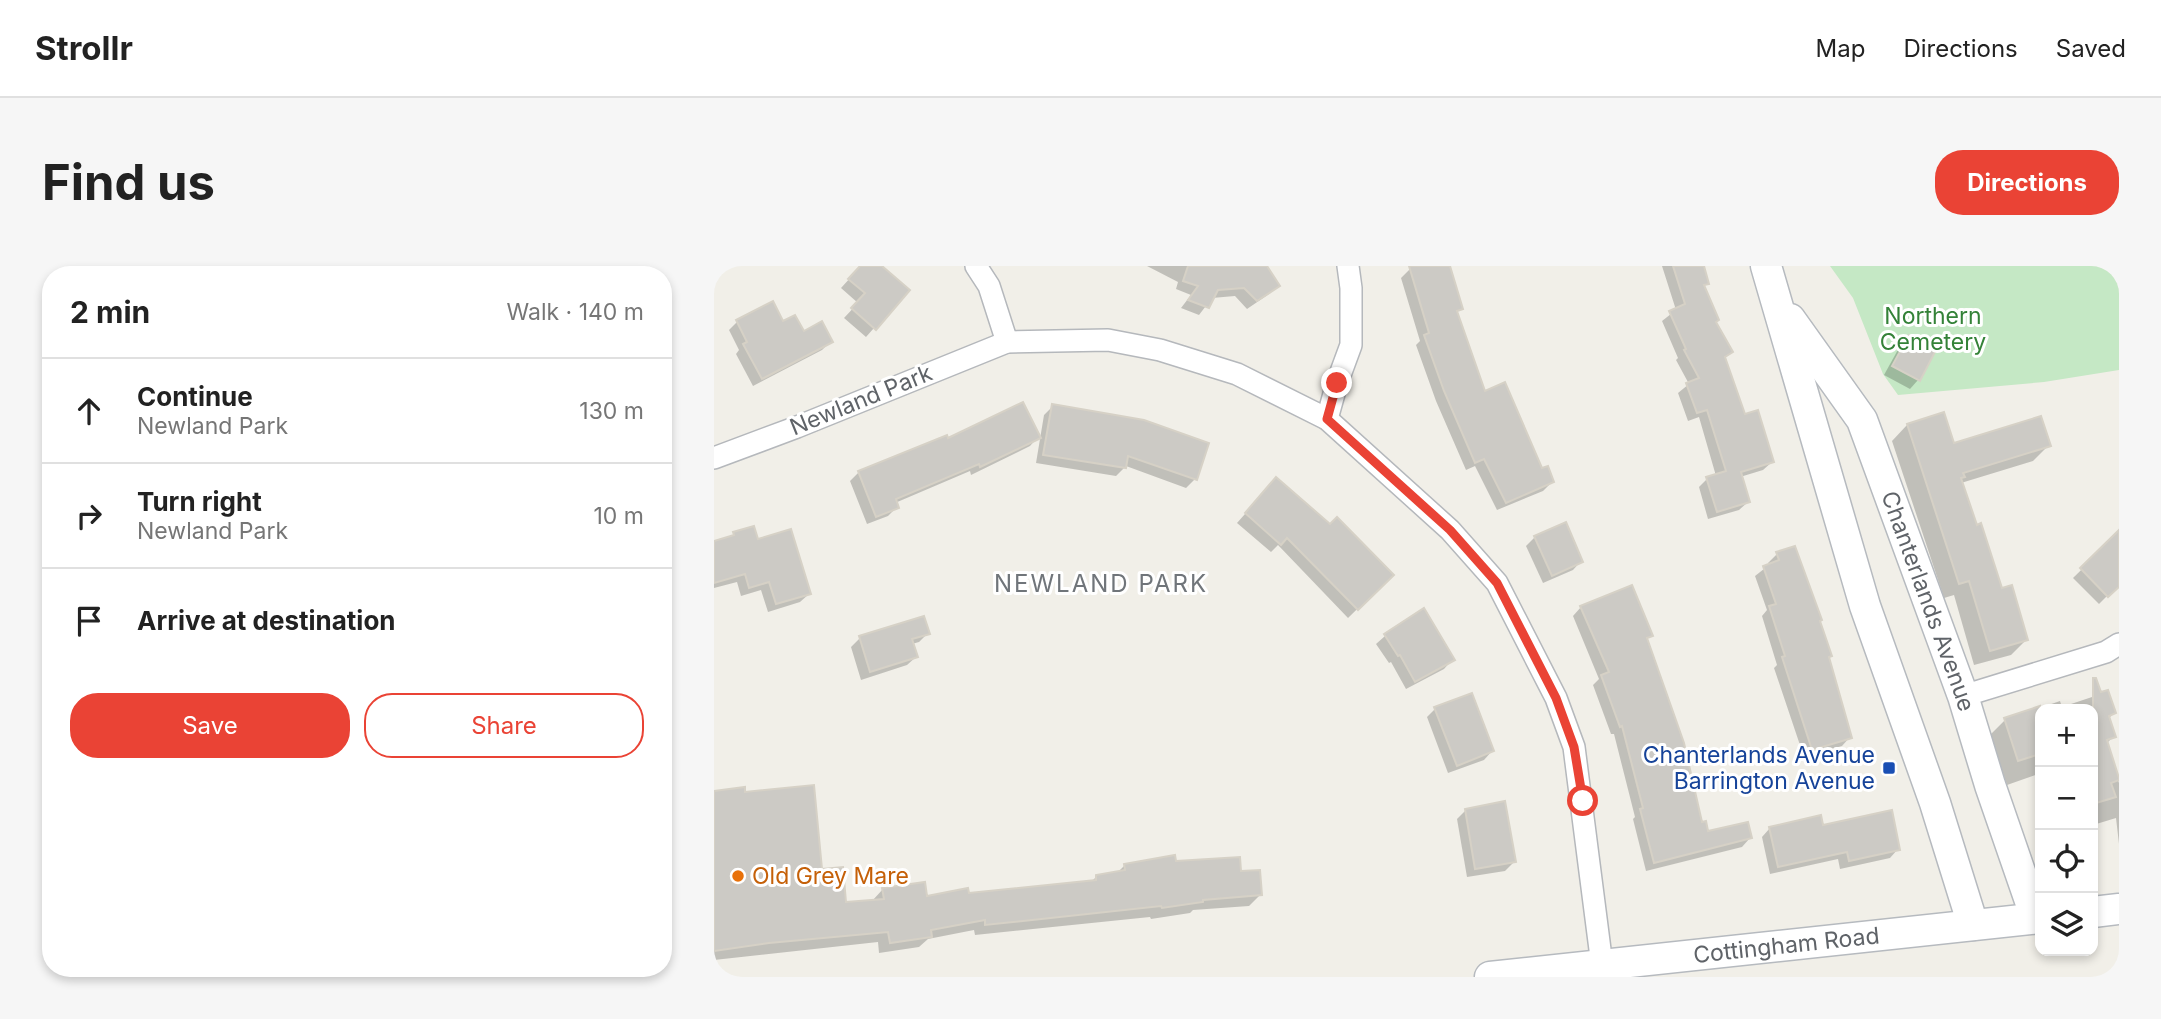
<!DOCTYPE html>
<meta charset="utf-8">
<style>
:root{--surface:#fff;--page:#f6f6f6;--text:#222;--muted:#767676;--line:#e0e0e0;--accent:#ea4335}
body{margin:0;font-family:Inter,sans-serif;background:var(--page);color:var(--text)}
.controls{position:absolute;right:21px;bottom:21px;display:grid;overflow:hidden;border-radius:14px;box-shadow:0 4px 10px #0003}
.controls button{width:63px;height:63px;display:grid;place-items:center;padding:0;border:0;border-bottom:2px solid var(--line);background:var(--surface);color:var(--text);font:35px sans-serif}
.stop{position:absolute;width:21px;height:21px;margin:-16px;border:5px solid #ea4335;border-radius:50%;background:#fff}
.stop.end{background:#ea4335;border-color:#fff;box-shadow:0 2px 7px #0008}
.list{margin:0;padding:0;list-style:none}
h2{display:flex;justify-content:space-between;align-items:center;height:91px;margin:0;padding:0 28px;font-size:30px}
h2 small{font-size:23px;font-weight:400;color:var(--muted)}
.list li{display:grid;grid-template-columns:46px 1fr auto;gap:21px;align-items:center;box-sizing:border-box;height:105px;padding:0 28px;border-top:2px solid var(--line)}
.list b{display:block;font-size:26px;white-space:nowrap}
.list p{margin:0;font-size:23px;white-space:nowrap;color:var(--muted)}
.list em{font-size:23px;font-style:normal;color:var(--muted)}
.actions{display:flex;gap:14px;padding:21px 28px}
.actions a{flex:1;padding:16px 0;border:2px solid var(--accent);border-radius:28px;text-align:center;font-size:24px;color:var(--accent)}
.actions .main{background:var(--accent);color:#fff}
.icon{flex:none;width:38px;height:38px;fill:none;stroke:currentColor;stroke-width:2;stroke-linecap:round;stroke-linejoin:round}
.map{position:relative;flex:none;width:1405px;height:711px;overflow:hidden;border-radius:28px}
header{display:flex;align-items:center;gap:42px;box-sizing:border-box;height:98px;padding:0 35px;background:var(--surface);border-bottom:2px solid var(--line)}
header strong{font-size:33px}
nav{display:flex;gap:38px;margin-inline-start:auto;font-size:24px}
.intro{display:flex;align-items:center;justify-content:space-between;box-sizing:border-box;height:168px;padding:0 42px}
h1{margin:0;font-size:49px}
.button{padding:18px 32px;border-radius:28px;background:var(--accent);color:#fff;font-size:24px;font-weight:700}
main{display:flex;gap:42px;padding:0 42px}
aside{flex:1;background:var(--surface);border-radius:28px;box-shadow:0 4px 10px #0003}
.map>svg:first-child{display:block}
.green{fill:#c5e8c5}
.shadow{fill:#0003}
.building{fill:#cccac5;stroke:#d6d1c6;stroke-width:2}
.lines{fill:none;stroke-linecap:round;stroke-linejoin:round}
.street-casing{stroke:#b5b8bc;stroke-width:24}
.secondary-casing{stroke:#b6babf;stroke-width:33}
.street{stroke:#fff;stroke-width:21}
.secondary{stroke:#fff;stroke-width:30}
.route{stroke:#ea4335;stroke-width:9}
.transit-dot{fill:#1a4fb4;stroke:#fff;stroke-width:2.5}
.food-dot{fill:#e8710a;stroke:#fff;stroke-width:2.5}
.labels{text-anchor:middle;stroke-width:6;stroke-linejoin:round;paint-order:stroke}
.park-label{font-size:23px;fill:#348238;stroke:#fff}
.street-label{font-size:23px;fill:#5f6368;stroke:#fff}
.transit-label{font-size:23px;fill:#164399;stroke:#fff;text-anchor:end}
.food-label{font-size:23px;fill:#c56008;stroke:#fff;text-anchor:start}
.neighbourhood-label{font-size:24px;letter-spacing:2px;fill:#70757a;stroke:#fff}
</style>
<header>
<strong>Strollr</strong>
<nav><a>Map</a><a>Directions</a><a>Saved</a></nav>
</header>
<div class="intro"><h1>Find us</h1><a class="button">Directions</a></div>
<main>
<aside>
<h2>2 min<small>Walk · 140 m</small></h2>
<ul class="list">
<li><svg class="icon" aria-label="ahead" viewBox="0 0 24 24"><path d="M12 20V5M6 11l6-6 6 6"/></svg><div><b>Continue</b><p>Newland Park</p></div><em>130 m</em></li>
<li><svg class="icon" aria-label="right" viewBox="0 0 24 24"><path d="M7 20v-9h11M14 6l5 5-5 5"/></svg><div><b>Turn right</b><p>Newland Park</p></div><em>10 m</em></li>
<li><svg class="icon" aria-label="arrive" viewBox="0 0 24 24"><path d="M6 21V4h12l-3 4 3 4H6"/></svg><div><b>Arrive at destination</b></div></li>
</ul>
<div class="actions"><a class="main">Save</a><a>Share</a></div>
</aside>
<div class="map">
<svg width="1405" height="711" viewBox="0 0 1405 711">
<rect width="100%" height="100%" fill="#f1efe8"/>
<!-- green -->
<path class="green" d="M1116 0H1405V104L1330 116 1184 129 1169 108 1139 32Z"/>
<!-- shadow -->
<g class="shadow">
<path d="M147 0H165L160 62 152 71 130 52 144 37 127 22Z"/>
<path d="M433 0H551L564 20 555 28 533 43 521 30 498 32 485 49 467 42 477 29 462 23 464 16Z"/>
<path d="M708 0H735L747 42 742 47 770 127 838 216 829 225 783 244 761 200 752 204 722 135 702 79 706 75 687 12 696 3Z"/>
<path d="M948 0H988L993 17 989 21 1001 57 1017 86 1010 93 1030 150 1058 196 1049 204 1026 211 1034 236 1025 244 994 253 985 221 993 213 1002 210 985 151 974 155 964 127 975 118 962 94 964 92 948 55 962 44Z"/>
<path d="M23 56 68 57 89 67 117 75 108 84 39 120 22 88 25 84 15 64Z"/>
<path d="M1195 71 1220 84 1204 114 1196 123 1170 109 1186 80Z"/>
<path d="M339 140 493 178 481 213 472 222 412 200 402 210 322 197 330 149Z"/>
<path d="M1229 148 1239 179H1335L1319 195 1247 217 1287 324 1312 374 1297 389 1260 399 1240 329 1230 332 1178 175 1193 159Z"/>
<path d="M324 171 316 180 257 209 256 205 181 237 183 241 174 250 153 258 136 215 145 206 233 175Z"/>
<path d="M554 222 616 260 678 309 634 352 564 279 557 286 523 257Z"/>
<path d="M39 262 43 275 95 328 86 336 54 346 47 324 27 330 23 316 0 322V277Z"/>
<path d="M1405 267V318L1385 338 1359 312Z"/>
<path d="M821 271 867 295 859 304 829 317 812 280Z"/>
<path d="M1063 288 1104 355 1136 471 1128 480 1090 491 1060 402 1063 399 1048 350 1053 344 1041 310 1055 299 1054 297Z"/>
<path d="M867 341 937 369 932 374 987 558 993 568 1036 572 1028 581 932 605 919 553 921 551 900 468H897L879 419 885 413 859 350Z"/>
<path d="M214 367 205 376 198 378 202 391 193 399 147 414 137 381 146 372Z"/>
<path d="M671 370 738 394 730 403 692 423 677 396 675 397 662 378Z"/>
<path d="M1393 426 1400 447 1394 453 1400 470 1392 478 1405 517V578L1402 552 1379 559V443H1326V513L1324 508 1293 519 1276 469 1291 454 1346 435 1348 441Z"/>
<path d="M721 443 778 485 770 494 734 507 713 451Z"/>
<path d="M0 526 30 528 106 605 130 638 158 635 169 623 211 632 254 629 376 617 383 610 403 607 411 599 461 597 525 607 546 629 535 640 479 644 476 647 437 653 436 651 261 669 260 664 214 673 205 681 165 687 164 676 0 694Z"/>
<path d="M752 544 800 596 791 605 753 611 743 553Z"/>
<path d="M1108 561 1184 583 1176 592 1126 603 1124 593 1056 608 1048 571 1056 562Z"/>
</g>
<!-- building -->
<g class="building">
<path d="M146 0H168L196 24 162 64 137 42 151 27 134 13Z"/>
<path d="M474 0H553L566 20 543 35 530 22 504 24 495 42 474 34 484 20 469 15Z"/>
<path d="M695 0H736L749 43 743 45 771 125 791 116 828 202 834 200 840 216 792 237 770 193 761 197 730 125 710 69 715 67Z"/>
<path d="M959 0H990L995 18 990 19 1005 54 1002 56 1019 86 1011 91 1031 148 1044 144 1060 196 1027 206 1036 236 1003 246 992 211 1012 205 993 144 983 147 972 117 985 112 970 84 972 83 955 45 971 38Z"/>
<path d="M59 35 69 55 81 49 90 65 108 55 119 76 48 113 29 78 33 76 22 54Z"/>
<path d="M1195 69 1222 84 1206 115 1178 100Z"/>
<path d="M309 136 327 172 266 201 265 198 182 233 185 242 162 251 144 205 233 169 234 172Z"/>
<path d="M338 138 430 154 495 177 483 214 414 190 412 202 329 189Z"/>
<path d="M1230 146 1240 177 1327 150 1337 180 1249 207 1251 211 1247 212 1263 259 1267 257 1288 322 1298 319 1314 374 1276 385 1255 315 1245 318 1193 158Z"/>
<path d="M562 211 616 258 623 251 680 309 644 344 573 272 567 279 531 247Z"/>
<path d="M852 256 869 296 838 310 820 270Z"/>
<path d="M40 260 44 273 77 263 97 328 62 338 55 316 35 322 31 308 0 317V275L20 269 19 266Z"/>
<path d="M1405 264V321L1394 331 1366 302Z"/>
<path d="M1081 280 1108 354 1106 355 1118 390 1115 391 1138 472 1098 484 1068 391 1071 390 1055 340 1062 338 1049 300 1065 294 1062 286Z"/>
<path d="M918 319 939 370 933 372 970 477 988 556 992 555 994 565 1034 556 1038 572 940 597 926 543 929 542 908 460 906 461 887 409 895 406 866 340Z"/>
<path d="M710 342 741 394 701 416 686 389 684 390 670 368Z"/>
<path d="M210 350 216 368 198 373 204 391 156 406 145 370Z"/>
<path d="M1379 412H1382L1387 426 1394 424 1402 447 1395 450 1402 471 1393 474 1405 512V514L1397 517 1402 531 1379 538Z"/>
<path d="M758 427 780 485 743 500 720 441Z"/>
<path d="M1326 440V488L1304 495 1290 452Z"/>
<path d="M100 519 108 603 129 601 132 636 170 633 168 622 211 616 213 630 254 622 255 627 382 614V609L411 604 410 598 461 589 462 595 526 591 527 605 546 604 548 629 489 634V636L448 642 447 640 271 659V654L217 664 218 671 176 677 174 666 55 677 0 685V525L31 521V526Z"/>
<path d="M791 535 802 596 761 603 751 543Z"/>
<path d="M1178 544 1186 584 1135 595 1133 586 1064 601 1055 561 1107 549 1109 559Z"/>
</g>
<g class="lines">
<!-- street casing -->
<g class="street-casing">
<g id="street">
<path d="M262 0 275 20 293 76"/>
<path d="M613 153 623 117 637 79V22L634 0"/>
<path d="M0 192 83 161 293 76 394 74 446 84 523 108 613 153 736 264 783 317 842 432 860 481 888 699"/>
<path d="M1249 430 1392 386 1405 378"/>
</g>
</g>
<!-- secondary casing -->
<g class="secondary-casing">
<g id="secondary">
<path d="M1052 0 1151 340 1221 537 1259 659"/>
<path id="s1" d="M1076 53 1148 154 1249 430 1276 519 1322 652"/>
<path d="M1379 646 1405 643"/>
<path id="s2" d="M776 711 1326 652"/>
</g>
</g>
<!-- street -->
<use href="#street" class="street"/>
<!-- secondary -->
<use href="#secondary" class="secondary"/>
</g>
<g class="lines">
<!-- route -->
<path class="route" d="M623 117 613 153 736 264 783 317 842 432 860 481 869 535"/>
</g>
<!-- markers -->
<rect class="transit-dot" x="1168" y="495" width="14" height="14" rx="3.5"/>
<circle class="food-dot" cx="24" cy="610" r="7"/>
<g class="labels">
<!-- park labels -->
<g class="park-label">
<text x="1219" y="58">Northern<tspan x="1219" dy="26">Cemetery</tspan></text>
</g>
<!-- street labels -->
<g class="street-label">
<text transform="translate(147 134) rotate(-22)" y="8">Newland Park</text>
<text dy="8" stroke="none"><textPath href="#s1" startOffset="317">Chanterlands Avenue</textPath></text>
<text dy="8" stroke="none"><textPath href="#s2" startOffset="298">Cottingham Road</textPath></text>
</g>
<!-- transit labels -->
<g class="transit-label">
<text x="1161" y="497">Chanterlands Avenue<tspan x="1161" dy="26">Barrington Avenue</tspan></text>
</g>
<!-- food labels -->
<g class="food-label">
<text x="38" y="618">Old Grey Mare</text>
</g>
<!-- neighbourhood labels -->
<g class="neighbourhood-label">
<text x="387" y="326">NEWLAND PARK</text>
</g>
</g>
</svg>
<div class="controls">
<button>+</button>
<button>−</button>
<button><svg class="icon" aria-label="locate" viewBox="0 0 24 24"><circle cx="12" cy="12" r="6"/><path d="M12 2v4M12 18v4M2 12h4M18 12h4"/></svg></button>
<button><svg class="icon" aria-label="layers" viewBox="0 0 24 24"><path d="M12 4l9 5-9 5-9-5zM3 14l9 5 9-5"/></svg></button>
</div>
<div class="stop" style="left:869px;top:535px"></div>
<div class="stop end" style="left:623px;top:117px"></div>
</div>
</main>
